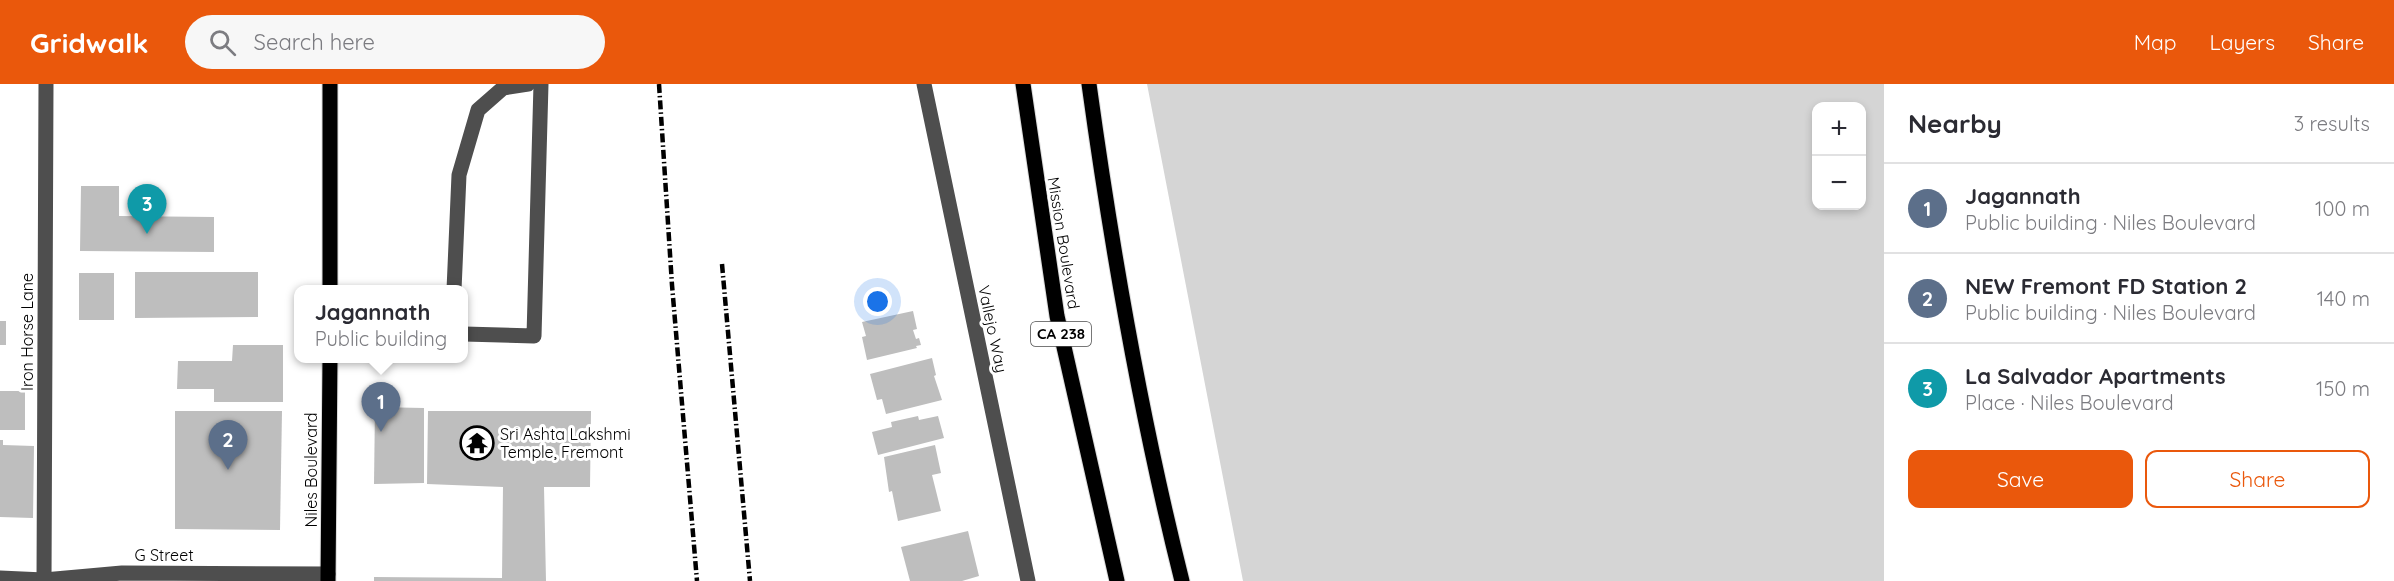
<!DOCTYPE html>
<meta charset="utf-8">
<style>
:root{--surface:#fff;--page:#f7f7f7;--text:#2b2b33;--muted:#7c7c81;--line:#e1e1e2;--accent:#ea580c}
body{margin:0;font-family:Quicksand,sans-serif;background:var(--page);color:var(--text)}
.controls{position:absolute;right:18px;top:18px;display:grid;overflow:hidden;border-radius:12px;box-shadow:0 3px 9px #0003}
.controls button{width:54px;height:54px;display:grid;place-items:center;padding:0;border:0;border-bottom:2px solid var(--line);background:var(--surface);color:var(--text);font:30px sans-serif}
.you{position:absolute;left:878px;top:218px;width:21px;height:21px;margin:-15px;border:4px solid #fff;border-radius:50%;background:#1a73e8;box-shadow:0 0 0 9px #1a73e833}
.badge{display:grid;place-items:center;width:39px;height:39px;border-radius:50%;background:var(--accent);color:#fff;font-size:20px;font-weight:700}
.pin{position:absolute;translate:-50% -50px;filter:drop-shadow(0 2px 3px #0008)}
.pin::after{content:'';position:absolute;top:32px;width:21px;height:18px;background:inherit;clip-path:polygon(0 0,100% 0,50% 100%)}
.popup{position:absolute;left:294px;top:201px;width:174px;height:78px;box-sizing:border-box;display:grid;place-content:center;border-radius:12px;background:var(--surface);filter:drop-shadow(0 2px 4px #0005);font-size:20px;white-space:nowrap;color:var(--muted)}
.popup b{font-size:22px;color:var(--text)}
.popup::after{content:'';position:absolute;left:50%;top:100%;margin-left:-12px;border:12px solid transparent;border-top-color:var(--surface)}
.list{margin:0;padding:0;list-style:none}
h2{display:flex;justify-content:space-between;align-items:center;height:78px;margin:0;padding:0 24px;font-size:26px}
h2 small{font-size:20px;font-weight:400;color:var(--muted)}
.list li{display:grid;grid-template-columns:39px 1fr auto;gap:18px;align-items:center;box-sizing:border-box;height:90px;padding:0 24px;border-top:2px solid var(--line)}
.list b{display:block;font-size:22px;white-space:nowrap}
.list p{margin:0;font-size:20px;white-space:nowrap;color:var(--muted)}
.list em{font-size:20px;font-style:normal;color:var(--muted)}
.actions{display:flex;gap:12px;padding:18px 24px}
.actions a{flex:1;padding:14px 0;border:2px solid var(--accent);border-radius:12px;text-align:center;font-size:21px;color:var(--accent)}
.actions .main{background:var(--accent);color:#fff}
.icon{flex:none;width:33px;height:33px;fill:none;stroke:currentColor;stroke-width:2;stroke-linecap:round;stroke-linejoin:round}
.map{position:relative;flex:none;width:1884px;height:497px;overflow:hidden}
header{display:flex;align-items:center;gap:36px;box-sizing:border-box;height:84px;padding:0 30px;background:var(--accent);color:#fff}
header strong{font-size:28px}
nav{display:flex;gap:33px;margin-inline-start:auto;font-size:21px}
.search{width:420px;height:54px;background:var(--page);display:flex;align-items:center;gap:15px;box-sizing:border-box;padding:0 21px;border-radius:33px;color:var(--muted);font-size:22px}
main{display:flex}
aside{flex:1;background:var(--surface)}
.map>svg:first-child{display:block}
.green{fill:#d5d5d5;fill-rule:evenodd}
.building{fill:#bebebe}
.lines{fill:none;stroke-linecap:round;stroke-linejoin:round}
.major-casing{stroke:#dbdbdb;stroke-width:17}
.minor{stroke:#4e4e4e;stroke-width:15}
.major{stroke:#000;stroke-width:15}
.rail{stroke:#000;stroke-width:4.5;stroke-dasharray:9 3 1.5 3;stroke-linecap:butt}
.labels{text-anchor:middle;stroke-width:6;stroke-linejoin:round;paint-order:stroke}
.shield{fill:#fff;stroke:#4c4c4c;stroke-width:1.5}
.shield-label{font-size:15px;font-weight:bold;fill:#000}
.street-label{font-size:16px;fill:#000;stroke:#fff}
.poi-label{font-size:16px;fill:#000;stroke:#fff;text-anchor:start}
</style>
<header>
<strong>Gridwalk</strong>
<div class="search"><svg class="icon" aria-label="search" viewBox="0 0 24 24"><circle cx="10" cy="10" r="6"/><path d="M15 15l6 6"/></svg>Search here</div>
<nav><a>Map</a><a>Layers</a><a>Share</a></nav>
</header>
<main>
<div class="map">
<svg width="1884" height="497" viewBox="0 0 1884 497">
<rect width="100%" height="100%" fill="#fff"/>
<!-- green -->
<path class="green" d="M1147 0H1884V497H1243ZM1816 22H1862V122H1816Z"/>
<!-- building -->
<g class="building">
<path d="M81 102H119V132L214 133V168L80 167Z"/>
<path d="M135 188H258V233L135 234Z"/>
<rect x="79" y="189" width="35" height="47"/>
<path d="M913 227 917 245 913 246 916 255 919 254 921 261 916 262 917 264 867 276 862 253 866 252 862 238Z"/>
<rect x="0" y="237" width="6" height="24"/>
<path d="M233 261H283V318H214V305H177L178 277H232Z"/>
<path d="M932 274 936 291 934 292 942 316 886 330 882 315 877 316 870 290Z"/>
<rect x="0" y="307" width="25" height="39"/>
<path d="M375 323 424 324V399L374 400Z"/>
<path d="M175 327H282L280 446 175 445Z"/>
<path d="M428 327H591L590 403H544L546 497H374V493L502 494 503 403 427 400Z"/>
<path d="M918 332 919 336 938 332 944 354 878 371 872 348 892 343 891 338Z"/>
<path d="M0 356H3V361L34 362 33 434 0 433Z"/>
<path d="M935 361 941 389 932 391 941 427 898 437 892 407 889 408 884 373Z"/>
<path d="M968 447 979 492 962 497H910L901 463Z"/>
</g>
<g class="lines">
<!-- major casing -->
<g class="major-casing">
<g id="major">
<path d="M330 0V206"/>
<path d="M1023 0 1057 232 1117 497"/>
<path d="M1089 0C1112 167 1141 334 1182 497"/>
<path d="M328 497 330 274"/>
</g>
</g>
<!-- minor -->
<g class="minor">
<path d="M924 0 1028 497"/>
<path d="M454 206 459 91 478 26 503 4 528 0"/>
<path d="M464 250 534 252 541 0"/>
<path d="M0 494 44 496 122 489 328 490"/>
<path d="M44 497 46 0"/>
</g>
<!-- major -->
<use href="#major" class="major"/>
<!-- rail -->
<g class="rail">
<path d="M659 0 672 201 697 497"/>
<path d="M722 180 750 497"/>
</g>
</g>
<!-- icons -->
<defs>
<g id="temple-ring" transform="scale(1.725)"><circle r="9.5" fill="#fff" stroke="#000" stroke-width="1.5"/><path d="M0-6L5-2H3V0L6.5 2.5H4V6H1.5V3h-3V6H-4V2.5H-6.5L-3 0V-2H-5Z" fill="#000"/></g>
</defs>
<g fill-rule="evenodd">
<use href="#temple-ring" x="477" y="359"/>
</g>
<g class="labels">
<!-- shield labels -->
<rect class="shield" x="1031" y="238" width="60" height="24" rx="4.5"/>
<g class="shield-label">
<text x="1061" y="255">CA 238</text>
</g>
<!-- street labels -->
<g class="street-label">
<text transform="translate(1064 159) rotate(81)" y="6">Mission Boulevard</text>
<text transform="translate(993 245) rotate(78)" y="6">Vallejo Way</text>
<text transform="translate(27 248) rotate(-90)" y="6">Iron Horse Lane</text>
<text transform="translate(311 386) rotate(-90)" y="6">Niles Boulevard</text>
<text x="164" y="477">G Street</text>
</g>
<!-- poi labels -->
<g class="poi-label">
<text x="500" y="356">Sri Ashta Lakshmi<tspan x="500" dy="18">Temple, Fremont</tspan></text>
</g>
</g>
</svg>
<div class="controls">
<button>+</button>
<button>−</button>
</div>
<div class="you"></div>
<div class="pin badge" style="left:381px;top:348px;background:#5c6f8a">1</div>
<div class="popup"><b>Jagannath</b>Public building</div>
<div class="pin badge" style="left:228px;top:386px;background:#5c6f8a">2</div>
<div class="pin badge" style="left:147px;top:150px;background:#0f9aa8">3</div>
</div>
<aside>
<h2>Nearby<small>3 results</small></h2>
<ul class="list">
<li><span class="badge" style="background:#5c6f8a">1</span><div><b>Jagannath</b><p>Public building · Niles Boulevard</p></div><em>100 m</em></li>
<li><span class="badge" style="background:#5c6f8a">2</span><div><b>NEW Fremont FD Station 2</b><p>Public building · Niles Boulevard</p></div><em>140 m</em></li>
<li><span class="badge" style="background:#0f9aa8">3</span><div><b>La Salvador Apartments</b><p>Place · Niles Boulevard</p></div><em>150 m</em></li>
</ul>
<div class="actions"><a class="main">Save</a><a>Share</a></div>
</aside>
</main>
